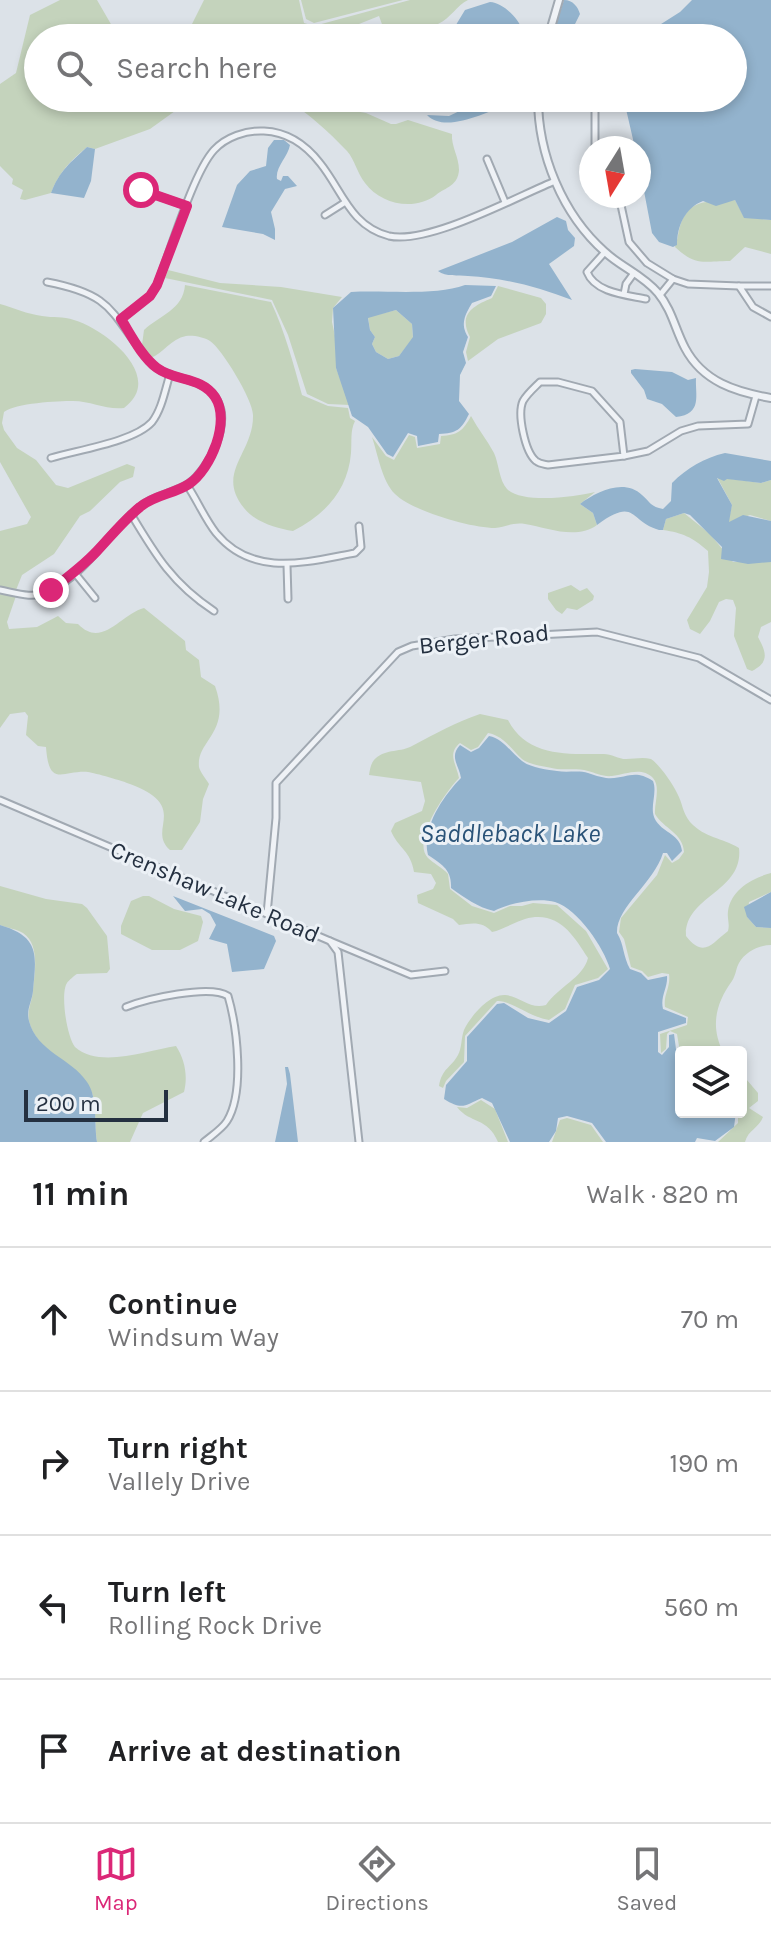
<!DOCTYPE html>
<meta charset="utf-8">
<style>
:root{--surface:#fff;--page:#f6f6f6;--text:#202124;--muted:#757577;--line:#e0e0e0;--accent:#db2777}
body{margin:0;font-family:Karla,sans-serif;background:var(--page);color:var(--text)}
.controls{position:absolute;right:24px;bottom:24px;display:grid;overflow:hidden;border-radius:8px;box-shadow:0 4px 12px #0003}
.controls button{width:72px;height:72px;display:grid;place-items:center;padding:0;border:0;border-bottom:2px solid var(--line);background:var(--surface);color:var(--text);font:40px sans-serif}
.compass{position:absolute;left:579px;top:136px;width:72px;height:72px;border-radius:50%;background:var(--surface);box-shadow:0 4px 12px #0003;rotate:191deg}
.scale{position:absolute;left:24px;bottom:20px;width:144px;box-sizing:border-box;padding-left:8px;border:4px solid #243040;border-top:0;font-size:22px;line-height:28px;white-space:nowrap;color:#243040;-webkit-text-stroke:6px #ecf1f6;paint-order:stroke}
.stop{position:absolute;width:24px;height:24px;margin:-18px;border:6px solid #db2777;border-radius:50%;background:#fff}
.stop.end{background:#db2777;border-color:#fff;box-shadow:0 2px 8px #0008}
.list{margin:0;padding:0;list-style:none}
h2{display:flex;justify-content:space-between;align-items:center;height:104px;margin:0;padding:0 32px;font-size:34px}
h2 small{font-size:26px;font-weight:400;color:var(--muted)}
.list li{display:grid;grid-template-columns:52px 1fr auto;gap:24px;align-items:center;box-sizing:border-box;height:144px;padding:0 32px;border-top:2px solid var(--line)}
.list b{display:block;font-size:30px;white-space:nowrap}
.list p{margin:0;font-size:26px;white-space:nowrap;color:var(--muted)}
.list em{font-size:26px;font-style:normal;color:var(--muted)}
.icon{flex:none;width:44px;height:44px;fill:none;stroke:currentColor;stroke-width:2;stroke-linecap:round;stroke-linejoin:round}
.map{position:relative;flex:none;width:771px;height:1142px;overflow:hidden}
.search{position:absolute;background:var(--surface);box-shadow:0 4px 12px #0003;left:24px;right:24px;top:24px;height:88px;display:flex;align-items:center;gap:20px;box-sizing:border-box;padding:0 28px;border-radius:44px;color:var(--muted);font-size:30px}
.sheet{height:680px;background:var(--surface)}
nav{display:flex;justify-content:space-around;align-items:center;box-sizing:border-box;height:112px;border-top:2px solid var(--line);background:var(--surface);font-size:22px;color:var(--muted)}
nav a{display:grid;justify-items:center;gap:4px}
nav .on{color:var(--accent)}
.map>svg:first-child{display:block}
.green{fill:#c4d3bc}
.water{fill:#93b3cd;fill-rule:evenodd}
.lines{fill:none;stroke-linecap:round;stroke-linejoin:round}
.minor-casing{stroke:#a1a9b2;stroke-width:9}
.tertiary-casing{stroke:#a1a9b2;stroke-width:10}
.minor{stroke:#eff2f6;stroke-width:5}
.tertiary{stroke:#eff2f6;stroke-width:6}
.route{stroke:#db2777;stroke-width:10}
.labels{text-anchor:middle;stroke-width:6;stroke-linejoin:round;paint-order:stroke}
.street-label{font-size:24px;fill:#243040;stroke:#ecf1f6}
.water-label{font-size:26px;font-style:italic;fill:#2a5378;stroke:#ecf1f6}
</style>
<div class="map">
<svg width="771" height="1142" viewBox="0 0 771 1142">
<rect width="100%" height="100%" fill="#dce2e8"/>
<!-- green -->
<g class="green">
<path d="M60 0H97L119 38H38V98H204L175 111 150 129 95 149 87 147C70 161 59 172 51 193L25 200 20 199 23 190 12 184 13 179 0 166V84L16 73 30 15Z"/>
<path d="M204 0H299L304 23 314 26 410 0H468C457 5 451 18 438 24L436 38H387L379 16 324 38 296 36 293 38H185Z"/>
<path d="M301 0H403L314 23 306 19Z"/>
<path d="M315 98 322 105 366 113 391 124H396L408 120 452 134C451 146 459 157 459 170 458 186 446 187 436 195 415 211 381 205 365 183 357 173 355 160 347 151 328 131 309 114 286 99Z"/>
<path d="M735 200 744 217 771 220V254L745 247 730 261C702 261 697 267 675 247 678 240 678 231 681 223 692 196 711 203 735 200Z"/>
<path d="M168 270 220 283 281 287 342 297 333 308 332 322 337 345 336 368 350 405 328 404 307 394 288 335 272 300 165 278Z"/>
<path d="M185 285 271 302C285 332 293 362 302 395L328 406 348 408 350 418 355 421C350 431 352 441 351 453 348 490 325 515 293 531 276 528 255 522 244 508 215 472 254 453 253 415 253 400 222 349 210 341 204 337 193 335 186 336 171 339 163 353 151 358L142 345 144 330C160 315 183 310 185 285Z"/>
<path d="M498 286 541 298 546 304V314L541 323 498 339 468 361 466 352 470 337C458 314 473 306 492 298Z"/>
<path d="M0 304C14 308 27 314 42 316 53 318 63 316 74 320 105 329 166 377 124 408 106 410 91 401 73 401 58 401 15 403 4 412L2 423 4 430 17 448 36 460 56 485 68 488 127 464 135 467 133 477 120 482 90 511 80 516 54 554 22 575 16 590 0 587V531L27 524 31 517 0 462Z"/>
<path d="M396 310 412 324 413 338 399 356 388 359 376 352 372 344 375 337 370 330 368 317Z"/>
<path d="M471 416C478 429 487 440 494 453 499 464 499 480 507 489 522 504 576 497 595 492L580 504 593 513 597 525C576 540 548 528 525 524 513 522 505 527 495 528 471 528 412 511 395 494 382 481 378 455 372 437L386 456 394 460 409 435 415 437 417 448 440 444 441 436C458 435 463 431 471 416Z"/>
<path d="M717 477 761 483 771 480V521L750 515 728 523 732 505Z"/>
<path d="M684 513 710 534 733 562H771V622L761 627 758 637C766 652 770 662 752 671L747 669 734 636 736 608 733 600 726 599 719 602 710 621 700 634 690 629 687 620 707 587 709 572 708 551C692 537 683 533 663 530L666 519Z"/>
<path d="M571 585 580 591 587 588 594 596 593 600 577 610 567 608 562 614 556 610 548 599V593Z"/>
<path d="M0 592 16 596 7 622 9 629 37 627 58 616 66 623 78 624C102 649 121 614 144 608L185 641 186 650 199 660 201 677 215 686C232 733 196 740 199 767 200 772 206 779 209 784L203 799 200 822 182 850H170C146 829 191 807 130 784 123 781 95 773 88 772 63 770 49 789 46 747L38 746 26 735 28 716 25 712 10 714 0 728Z"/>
<path d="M480 714 508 720C527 757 567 754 602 754 610 753 618 759 626 759 635 759 642 757 651 759 659 764 673 784 677 793 683 804 682 812 690 822 706 839 721 837 739 848 744 892 684 896 686 936 704 959 712 943 728 931 730 924 727 919 728 911 731 890 752 878 771 873V892L749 902 747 917 756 927 771 928V945C759 945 745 952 739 963 736 968 736 975 732 981 716 1003 710 1026 723 1052H681V1058L677 1034 670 1031 667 1034 666 1049 661 1053 660 1034 687 1025 688 1017 665 1007C663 995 671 987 669 974L662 973 648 977 642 971 631 967 624 939 619 932 621 918 657 875 665 855 672 863 679 859 684 852C683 833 664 829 655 814 654 804 661 787 653 778 641 766 625 775 612 776 603 777 596 773 588 771 578 768 567 770 557 769 548 767 529 765 522 759 511 749 504 736 488 733L478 747 471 750 460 743C447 754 456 763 459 778 446 791 411 841 428 858 434 864 442 867 448 874L450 889 472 906 494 913 510 906H522L533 903 557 905 586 931 608 969 598 978 575 985 565 1009 549 1020C530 1017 510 1000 497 1001L465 1036 464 1062 446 1081 443 1088 439 1086C442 1068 451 1068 458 1055 462 1048 461 1038 464 1030 470 1017 489 994 505 995 520 996 530 1010 546 1005 558 987 583 978 588 958 575 938 562 915 535 917 521 918 505 929 492 932 483 921 472 923 459 925L453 919 418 903 417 895 433 889 436 883 431 874 414 872C411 851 398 848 391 831L395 823 422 811 425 801 421 782 369 775C370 769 371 762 376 758 386 749 402 752 412 746 435 734 456 722 480 714Z"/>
<path d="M0 886 46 899 82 904 87 908 107 936 110 969 107 973 77 974C75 975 68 981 67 983 60 994 67 1037 75 1047 100 1069 148 1050 176 1046 185 1060 188 1076 184 1092L143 1113 130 1142H97C95 1130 96 1102 92 1093 80 1062 37 1055 29 1021 27 1009 32 1002 33 991 34 975 41 945 23 933 17 929 7 928 0 925Z"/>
<path d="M143 896H149L174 909 201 916 203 922 198 941 180 950H152L121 934V926L131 901Z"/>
<path d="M741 1073 758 1093V1101L749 1108 763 1117C759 1128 748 1130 745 1142H718L738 1123V1112H741Z"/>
<path d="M481 1100 495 1109 508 1142H498C488 1117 470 1124 457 1107L467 1108Z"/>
<path d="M567 1118 591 1125 603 1142H552L560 1120Z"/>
</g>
<!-- water -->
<g class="water">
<path d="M564 0C573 0 578 7 580 14L574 26 599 38H575L556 32 555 28Z"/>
<path d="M692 0H771V220L744 218 735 200 716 206 703 201C685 208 677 226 677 245L673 247 659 242 652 233 639 165V148H635L626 109 621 98H733V38H639L680 12Z"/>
<path d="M490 2C504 3 519 19 523 31L510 35 497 24 465 38H448L465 10Z"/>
<path d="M487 98H502L507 105C486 112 445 134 427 115L449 116Z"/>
<path d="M274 140H284L290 145C288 157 275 167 277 179L281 181 283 176H288L297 186 285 189 271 212 275 229V240L263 234 222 227 237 185 250 171 266 166 268 148Z"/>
<path d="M87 147 95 149 91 181 84 198 51 193C59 171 71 162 87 147Z"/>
<path d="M557 217 566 221 568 230 575 238 574 246 549 264 572 300C538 287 504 278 468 276 458 275 446 277 438 271L512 242Z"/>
<path d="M465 285 496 286 491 296 472 303C465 315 460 324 468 337L463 352 466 363 460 375 459 401 469 414C461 430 457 433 439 434L438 442 418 446 417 436 408 433 393 457 387 454 368 427 352 416 336 368 333 308 351 292C385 290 435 296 465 285ZM396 310 412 324 413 337 399 356 388 359 376 352 372 344 375 337 370 330 368 318Z"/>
<path d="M635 369 672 372 688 380 696 378C695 395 703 414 676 417L662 404 647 399 644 390 631 373V370Z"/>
<path d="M725 453 771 461V480L761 483 727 479 724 481 717 478 732 505 729 522 743 515 771 521V562L748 564 721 559 722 547 690 515 684 513 666 519 663 530H659C629 522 637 496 597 525L593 513 580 504C596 492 624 478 642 495 650 502 651 507 663 509L671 501 672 483C687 468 704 458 725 453Z"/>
<path d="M489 736C504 739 511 753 522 761 529 767 548 770 557 771 567 773 579 770 588 773 594 775 600 777 606 778 626 780 633 768 653 781 658 794 648 809 656 821 665 834 680 834 682 851L672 861 667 853H663C654 883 616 907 617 933 624 944 623 957 630 969L641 973 648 980 667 976C668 988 660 996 663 1009L686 1018V1023L658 1032V1052L662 1055 669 1047V1035L674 1034 677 1057 681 1061V1112H736L734 1127 715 1141 697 1138 695 1142H606L592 1123 567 1116 558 1118 556 1131 549 1142H510L492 1103 482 1098C465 1105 463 1111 444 1099L446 1085 467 1061V1037L497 1004 504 1003 528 1018 549 1023 566 1011 577 987 599 980 610 969C604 948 578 909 555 902 538 897 509 903 494 911 477 907 465 898 451 888 452 869 441 864 428 855 421 829 443 796 461 778 459 765 449 757 460 745L471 752 479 748Z"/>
<path d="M771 892V928L756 927 747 917 744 907Z"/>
<path d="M173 896 274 936 276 941 264 969 232 972 227 944 209 939 216 925 210 914 202 909 185 911Z"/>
<path d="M0 925C41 937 36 956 33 991 32 1002 26 1009 29 1021 37 1052 71 1058 87 1082 98 1097 94 1124 97 1142H0Z"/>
<path d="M285 1067H288L290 1074 298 1142H275L287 1084Z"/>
</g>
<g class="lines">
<!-- minor casing -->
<g class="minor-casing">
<g id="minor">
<path d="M595 148V98"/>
<path d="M487 159 505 202"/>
<path d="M141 190 187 206"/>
<path d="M619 196 629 242 647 263 673 279 688 284 739 286"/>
<path d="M325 215 344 203"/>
<path d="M605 252 587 272C595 293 627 295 646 299"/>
<path d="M771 286H739L753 307 771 317"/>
<path d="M624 294 626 284 634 273"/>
<path d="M660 295 673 279"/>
<path d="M121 319 150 296 157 285C170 252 193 173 214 150 226 137 246 130 264 131 287 132 306 145 320 163 342 190 350 226 389 236 428 245 516 197 555 181"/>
<path d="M540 382H558L592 391 620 422 624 456 548 465C543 464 540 464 536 461 525 452 517 414 523 401 527 394 534 388 540 382Z"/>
<path d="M624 456 648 451 681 431 698 426 748 424 756 396"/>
<path d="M51 458C77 450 134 442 152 422 162 409 165 390 170 374"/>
<path d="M187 485C197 500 205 519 216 533 253 578 306 562 355 553L361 547 359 526"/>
<path d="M131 514C156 556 173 584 214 611"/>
<path d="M287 565 288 599"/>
<path d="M74 572 95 598"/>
<path d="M0 590C16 593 32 599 48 592 87 574 109 530 142 505 158 493 183 492 196 477 211 461 225 432 221 410 212 372 169 385 149 361 110 313 115 295 47 282"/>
<path d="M0 800 330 941 338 952 359 1142"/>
<path d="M267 914 276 818V783L398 652 412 646 455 639 597 632 699 658 771 700"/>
<path d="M330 941 411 975 445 971"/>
<path d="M126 1007C146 999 210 984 228 996 237 1027 245 1092 227 1121 222 1129 211 1136 204 1142"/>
</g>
</g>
<!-- tertiary casing -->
<g class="tertiary-casing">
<g id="tertiary">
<path d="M548 38 559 0"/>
<path d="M538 98C538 154 562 214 605 252 621 267 643 275 658 293 672 310 675 329 685 348 703 382 736 392 771 398"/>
</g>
</g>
<!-- minor -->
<use href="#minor" class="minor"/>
<!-- tertiary -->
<use href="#tertiary" class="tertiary"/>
</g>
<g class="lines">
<!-- route -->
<path class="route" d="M51 590C67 578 83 566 97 551 111 536 124 520 140 507 154 495 174 494 189 484 211 469 231 421 215 397 201 376 176 382 157 368 142 357 131 335 121 319L150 296 157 285 187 206 141 190"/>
</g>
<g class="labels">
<!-- street labels -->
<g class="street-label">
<text transform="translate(484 639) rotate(-6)" y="8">Berger Road</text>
<text transform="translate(215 892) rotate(23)" y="8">Crenshaw Lake Road</text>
</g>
<!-- water labels -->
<g class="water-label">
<text x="510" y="842">Saddleback Lake</text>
</g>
</g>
</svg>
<div class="controls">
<button><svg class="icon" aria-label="layers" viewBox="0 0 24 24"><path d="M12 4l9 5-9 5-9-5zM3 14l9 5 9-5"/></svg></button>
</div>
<svg class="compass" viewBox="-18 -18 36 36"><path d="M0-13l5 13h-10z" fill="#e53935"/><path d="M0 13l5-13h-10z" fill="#757577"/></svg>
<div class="scale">200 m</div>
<div class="stop" style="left:141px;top:190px"></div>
<div class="stop end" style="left:51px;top:590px"></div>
<div class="search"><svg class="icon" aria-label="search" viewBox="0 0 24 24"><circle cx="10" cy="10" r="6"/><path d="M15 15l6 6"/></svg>Search here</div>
</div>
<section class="sheet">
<h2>11 min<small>Walk · 820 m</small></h2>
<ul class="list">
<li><svg class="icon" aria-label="ahead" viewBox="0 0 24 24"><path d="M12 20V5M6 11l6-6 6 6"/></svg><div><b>Continue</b><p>Windsum Way</p></div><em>70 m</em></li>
<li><svg class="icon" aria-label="right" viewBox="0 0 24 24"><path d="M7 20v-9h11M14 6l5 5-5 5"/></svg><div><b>Turn right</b><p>Vallely Drive</p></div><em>190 m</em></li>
<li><svg class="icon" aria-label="left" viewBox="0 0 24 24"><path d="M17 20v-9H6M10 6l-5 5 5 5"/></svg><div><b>Turn left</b><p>Rolling Rock Drive</p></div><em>560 m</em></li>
<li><svg class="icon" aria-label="arrive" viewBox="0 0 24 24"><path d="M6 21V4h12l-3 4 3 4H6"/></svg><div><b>Arrive at destination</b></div></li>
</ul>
</section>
<nav>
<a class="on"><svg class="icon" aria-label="map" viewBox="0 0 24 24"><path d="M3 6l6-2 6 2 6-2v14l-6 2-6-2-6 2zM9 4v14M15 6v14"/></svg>Map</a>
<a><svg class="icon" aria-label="directions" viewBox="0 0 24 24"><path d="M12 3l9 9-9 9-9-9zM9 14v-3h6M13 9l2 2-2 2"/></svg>Directions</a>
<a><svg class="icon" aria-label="saved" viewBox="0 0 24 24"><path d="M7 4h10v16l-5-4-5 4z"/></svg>Saved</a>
</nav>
